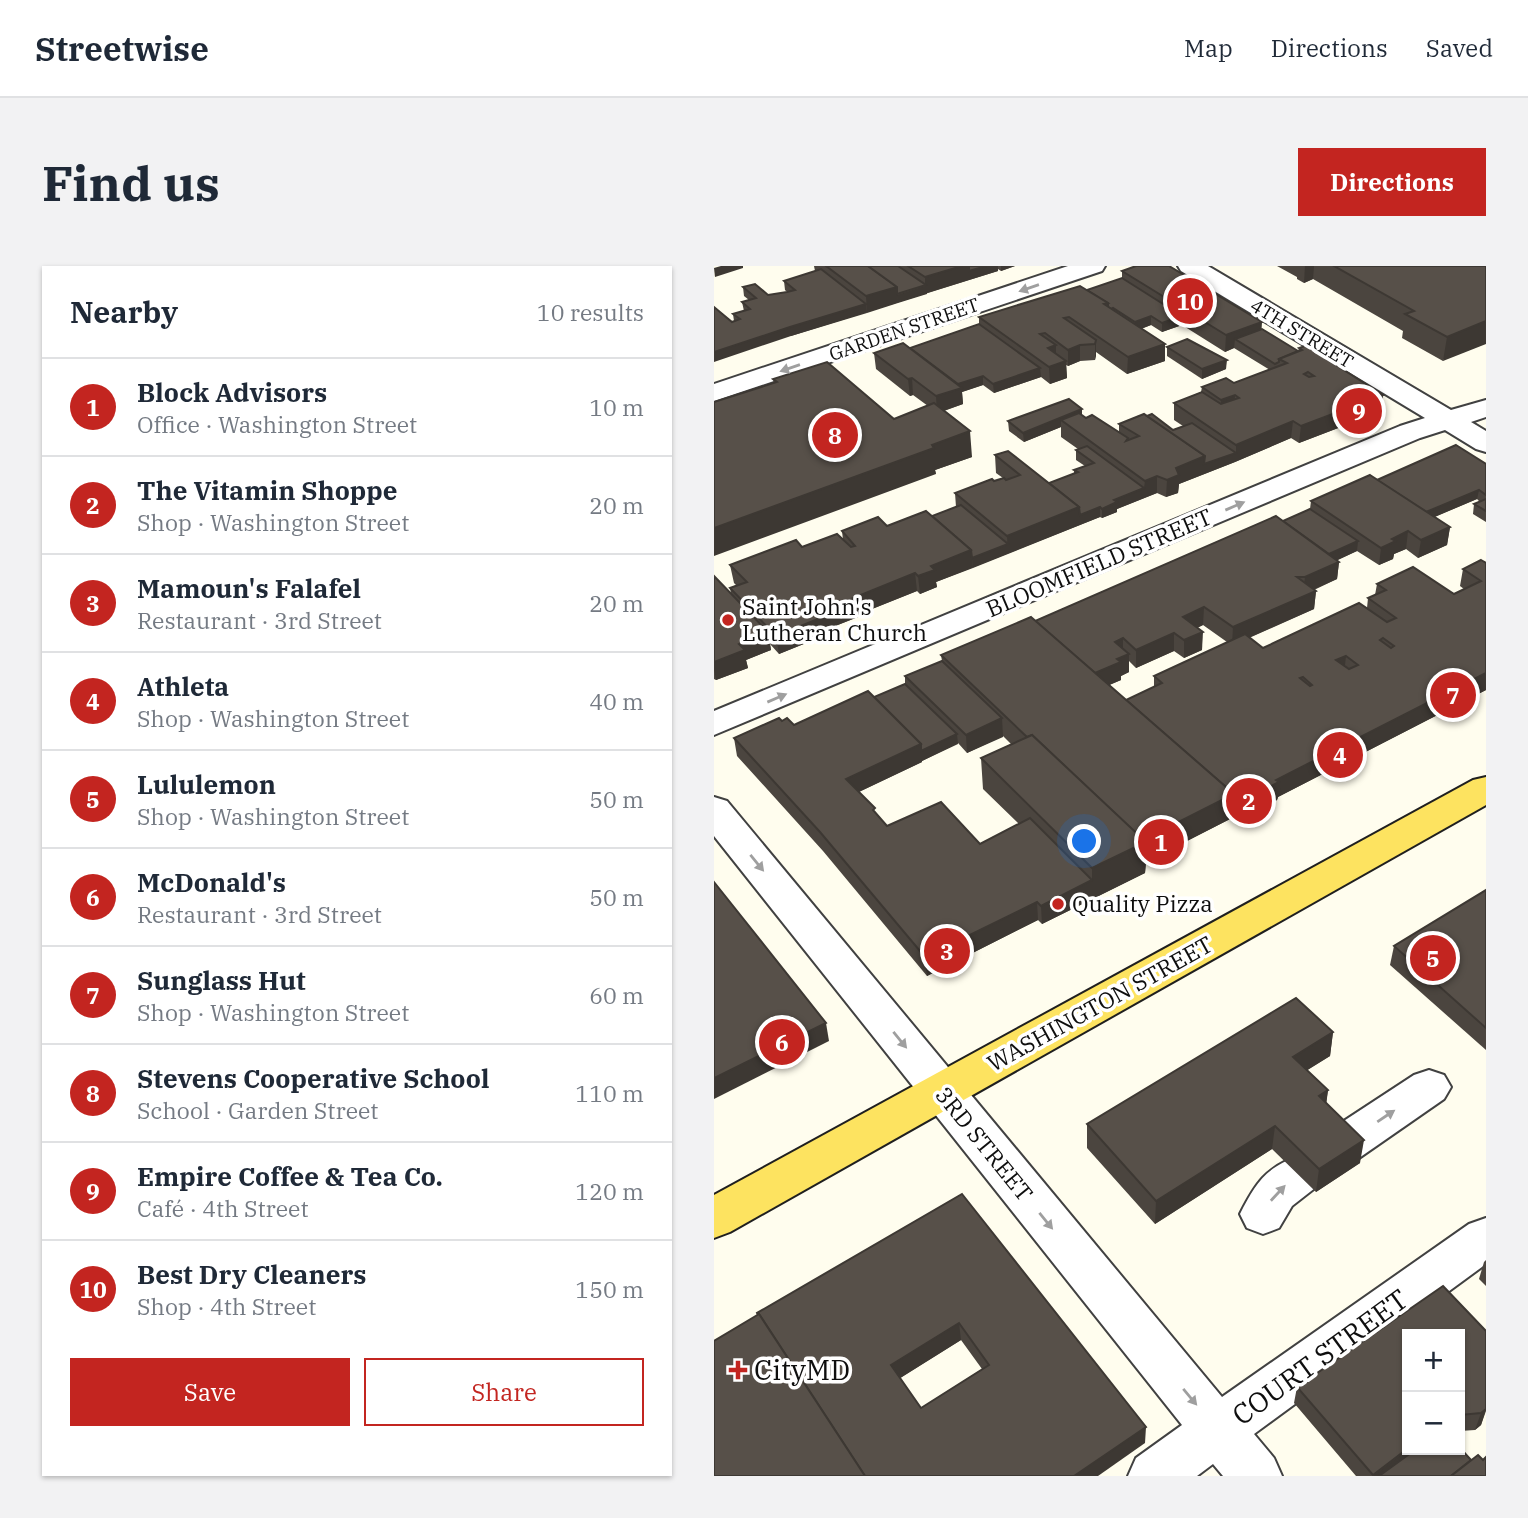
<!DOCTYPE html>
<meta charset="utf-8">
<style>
:root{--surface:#fff;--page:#f2f2f3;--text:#1f2937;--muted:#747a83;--line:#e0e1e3;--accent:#c32520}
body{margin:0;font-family:"IBM Plex Serif",serif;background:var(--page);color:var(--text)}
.controls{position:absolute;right:21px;bottom:21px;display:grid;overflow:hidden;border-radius:0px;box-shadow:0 2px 5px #0004}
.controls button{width:63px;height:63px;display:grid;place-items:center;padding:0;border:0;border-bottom:2px solid var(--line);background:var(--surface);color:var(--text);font:35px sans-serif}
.you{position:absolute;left:371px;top:576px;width:24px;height:24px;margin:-18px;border:5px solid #fff;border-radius:50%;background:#1a73e8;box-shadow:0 0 0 10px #1a73e833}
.badge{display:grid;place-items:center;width:46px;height:46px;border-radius:50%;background:var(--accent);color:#fff;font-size:23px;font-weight:700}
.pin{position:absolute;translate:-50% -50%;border:4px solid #fff;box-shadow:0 2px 7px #0006}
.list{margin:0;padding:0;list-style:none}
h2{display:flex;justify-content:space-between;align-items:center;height:91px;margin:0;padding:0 28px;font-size:30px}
h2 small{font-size:23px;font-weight:400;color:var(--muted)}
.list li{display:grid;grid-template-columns:46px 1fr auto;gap:21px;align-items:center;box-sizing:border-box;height:98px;padding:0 28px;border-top:2px solid var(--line)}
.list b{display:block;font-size:26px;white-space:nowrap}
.list p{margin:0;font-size:23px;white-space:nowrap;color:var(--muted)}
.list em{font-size:23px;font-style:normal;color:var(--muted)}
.actions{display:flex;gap:14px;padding:21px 28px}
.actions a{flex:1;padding:16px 0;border:2px solid var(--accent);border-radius:0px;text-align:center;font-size:24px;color:var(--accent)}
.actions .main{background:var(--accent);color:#fff}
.map{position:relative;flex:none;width:772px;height:1210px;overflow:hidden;border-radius:0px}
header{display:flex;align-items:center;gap:42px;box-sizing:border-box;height:98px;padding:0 35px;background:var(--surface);border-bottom:2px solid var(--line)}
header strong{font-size:33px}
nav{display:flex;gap:38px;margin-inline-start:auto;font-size:24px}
.intro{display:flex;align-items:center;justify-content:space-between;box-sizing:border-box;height:168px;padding:0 42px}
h1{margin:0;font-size:49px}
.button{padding:18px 32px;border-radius:0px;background:var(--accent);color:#fff;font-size:24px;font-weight:700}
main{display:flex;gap:42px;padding:0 42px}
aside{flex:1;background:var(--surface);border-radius:0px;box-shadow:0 2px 5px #0004}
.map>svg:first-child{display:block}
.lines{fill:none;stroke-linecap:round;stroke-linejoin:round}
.minor-casing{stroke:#414141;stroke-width:4}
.major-casing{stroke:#1f1f1f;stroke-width:4}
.minor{fill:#fff;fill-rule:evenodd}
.major{fill:#fde360;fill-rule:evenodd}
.wall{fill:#4b453f;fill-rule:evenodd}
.shaded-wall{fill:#3d3833}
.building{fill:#575049;stroke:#3d3833;stroke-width:2;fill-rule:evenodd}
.oneway{fill:#9f9f9f}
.poi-dot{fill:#c32520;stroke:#fff;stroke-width:2.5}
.labels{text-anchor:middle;stroke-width:7;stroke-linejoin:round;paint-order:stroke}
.far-street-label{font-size:19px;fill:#0e0e0e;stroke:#fff}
.street-label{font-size:23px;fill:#0e0e0e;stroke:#fff}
.poi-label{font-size:23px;fill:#0e0e0e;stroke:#fff;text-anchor:start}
.near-street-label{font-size:28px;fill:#0e0e0e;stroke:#fff}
.near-poi-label{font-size:28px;fill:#0e0e0e;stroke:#fff;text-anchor:start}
</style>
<header>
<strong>Streetwise</strong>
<nav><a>Map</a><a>Directions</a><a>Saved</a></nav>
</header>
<div class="intro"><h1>Find us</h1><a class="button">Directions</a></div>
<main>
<aside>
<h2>Nearby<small>10 results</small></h2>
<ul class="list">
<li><span class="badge">1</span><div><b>Block Advisors</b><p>Office · Washington Street</p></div><em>10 m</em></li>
<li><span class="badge">2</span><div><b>The Vitamin Shoppe</b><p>Shop · Washington Street</p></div><em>20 m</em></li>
<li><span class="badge">3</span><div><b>Mamoun's Falafel</b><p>Restaurant · 3rd Street</p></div><em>20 m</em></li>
<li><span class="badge">4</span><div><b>Athleta</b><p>Shop · Washington Street</p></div><em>40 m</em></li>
<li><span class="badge">5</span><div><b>Lululemon</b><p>Shop · Washington Street</p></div><em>50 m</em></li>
<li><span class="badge">6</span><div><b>McDonald's</b><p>Restaurant · 3rd Street</p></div><em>50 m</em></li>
<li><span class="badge">7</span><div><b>Sunglass Hut</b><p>Shop · Washington Street</p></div><em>60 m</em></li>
<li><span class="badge">8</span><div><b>Stevens Cooperative School</b><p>School · Garden Street</p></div><em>110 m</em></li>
<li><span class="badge">9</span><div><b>Empire Coffee &amp; Tea Co.</b><p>Café · 4th Street</p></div><em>120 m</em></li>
<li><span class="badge">10</span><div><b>Best Dry Cleaners</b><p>Shop · 4th Street</p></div><em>150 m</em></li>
</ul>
<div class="actions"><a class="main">Save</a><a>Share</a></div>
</aside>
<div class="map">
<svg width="772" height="1210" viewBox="0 0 772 1210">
<rect width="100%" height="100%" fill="#fffdee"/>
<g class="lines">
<!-- minor casing -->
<g class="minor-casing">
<g id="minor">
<path d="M354 0H391L388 5 0 135V118Z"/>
<path d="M464 0H494L737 144 772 134V151L757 156 772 165V186L762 183 731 164 706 172 0 469V445L686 160 711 152 467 5Z"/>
<path d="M0 531 13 535 508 1131 755 958 772 952V998L540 1168 560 1192 568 1210H509L499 1198 483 1210H414L422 1192 468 1159 0 570Z"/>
<path d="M715 804 730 809 737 821 730 833 645 892 629 897 613 892 607 879 613 866 700 809Z"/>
<path d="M585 890 601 896 608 909 601 922 578 940 565 962 549 968 533 962 526 948C541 918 552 901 585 890Z"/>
</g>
</g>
<!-- major casing -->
<g class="major-casing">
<path id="major" d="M772 511V539L16 966 0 972V929L759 514Z"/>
</g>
<!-- minor -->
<use href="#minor" class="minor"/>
<!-- major -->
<use href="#major" class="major"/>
</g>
<!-- wall -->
<g class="wall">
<path d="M100 0H301L287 5 284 3V5L77 70 18 56 20 55 19 48 30 45 28 36 35 34 30 30 29 21 54 29 73 26 71 24 70 15 101 5Z"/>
<path d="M563 0H772L729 95 688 72 689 65 599 13 590 17 583 13V11Z"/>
<path d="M408 5 548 63 584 85 585 82 611 92 669 129 666 146 585 177 577 172 521 196 465 218 464 227 452 231 443 227 403 243V246L388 252 386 251 222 316 223 321 206 328 203 325 143 349 144 351 106 366 107 371 65 388 56 378 57 384 32 394 34 402 2 414 0 413V310L17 328 16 322 22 319 20 317 16 299 88 281 129 274 128 265 173 260 218 250 242 241 241 227 289 212 282 207 281 189 335 217 360 208V204L371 200 362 194V184L364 183 347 171V161L310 176 295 165 294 155 368 143V149L372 152 405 166V158L459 164 469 160 460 154V137L487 126 488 121 520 117 556 104 520 82 511 86 468 59 448 66 437 59 427 63 451 78V95L413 108 382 86 381 94 366 95 354 100 352 99 353 112 336 118 327 111 280 127 269 119 248 126 249 138 230 145 258 191 221 204 222 208 60 117 59 113 180 153 214 140 199 129 196 130 162 103 160 87 196 82 265 58V51L373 24 408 12Z"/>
<path d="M453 81 512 103 488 113 453 90Z"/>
<path d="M772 198V256L759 248 760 238 766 236 763 233 720 251 736 261 733 279 704 292 692 283 680 288 679 293 665 299 643 285 623 294 625 296 623 313 600 324 602 325 600 343 535 372 549 382 653 342 654 332 661 329 663 318 740 328 750 323 746 320 749 303 772 297V424L564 531 563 534 522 555 518 552 432 596 431 607 328 658 324 654 213 710 109 585 23 490 20 472 68 455 80 459 160 431 191 418V410L228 395 227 389 321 355 569 255 596 243 597 235 663 214ZM489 359 513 376 440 410V421L412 434 395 419 407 414V410L415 406V395L422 402 460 385 470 392 488 384 483 362ZM289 470 297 478 267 492 269 523 305 558 266 578 173 560 145 526 208 496V495L244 477 253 487Z"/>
<path d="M772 624V784L676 699 680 680Z"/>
<path d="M619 766 616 790 593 804 614 824 612 837 646 897 602 926 558 883 441 958 373 882V858Z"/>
<path d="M248 928 431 1177 0 1210ZM247 1074 268 1103 207 1142 186 1112Z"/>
<path d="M772 994V1020L765 1013 770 996Z"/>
<path d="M729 1020 772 1065V1145L767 1159 761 1164 746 1165V1068H693V1184H746V1182L757 1194 764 1189 769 1194 772 1191V1210H642L580 1137 583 1121Z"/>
</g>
<!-- shaded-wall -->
<g class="shaded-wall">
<path d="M7 0H29V2L1 11 0 2Z"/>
<path d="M248 0H284V5L213 27V28L184 37 183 29 211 20V11Z"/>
<path d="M287 0H301L287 5Z"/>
<path d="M591 0H600L599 13 590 17Z"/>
<path d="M183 21 184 37 153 47 152 30Z"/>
<path d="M152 38 153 47 77 70 0 96V86L76 61Z"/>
<path d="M437 50V59L421 65V56Z"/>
<path d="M468 50V59L448 66V57Z"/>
<path d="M772 55V78L729 95 733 71Z"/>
<path d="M548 56 547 72 521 73 520 82 511 86 512 69Z"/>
<path d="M382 74V90L381 94V78Z"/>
<path d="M451 78V95L413 108 414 91Z"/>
<path d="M342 79V96L334 82Z"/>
<path d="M366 79V95L354 100V84Z"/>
<path d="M513 94 512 103 488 113V103Z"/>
<path d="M352 95 353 112 336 118 335 101Z"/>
<path d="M326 102 327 111 280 127 279 118Z"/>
<path d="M269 110V119L248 126 249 138 223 147 222 130 238 120Z"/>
<path d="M198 112 199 129 196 130 194 113Z"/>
<path d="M521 129 520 146 506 151 507 134Z"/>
<path d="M669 129 666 146 585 177 587 160Z"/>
<path d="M368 143V152L347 154V161L310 176 309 167Z"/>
<path d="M579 155 577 172 521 196 465 218 464 227 452 231 453 214 462 202 491 190 522 187V179Z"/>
<path d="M256 165 258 191 221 204 222 208 0 290V262Z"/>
<path d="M443 210V227L403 243V246L388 252V243L400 234 430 222 431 215Z"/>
<path d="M765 224 763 233 702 259 703 249Z"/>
<path d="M365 241H386V251L294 288 293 270Z"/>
<path d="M736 261 733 279 704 292 707 274Z"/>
<path d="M694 265 692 283 680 288 679 293 665 299 667 282 678 273Z"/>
<path d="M644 275 643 285 607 302 608 292Z"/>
<path d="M294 278V288L259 302 258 292Z"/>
<path d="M257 284 259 302 222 316 223 321 206 328 204 310 217 300Z"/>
<path d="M625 296 623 313 589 328 591 311Z"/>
<path d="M201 307 203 325 143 349 144 351 106 366 107 371 65 388 62 370 101 349 139 332Z"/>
<path d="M602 325 600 343 518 379 519 361Z"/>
<path d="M490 341 489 359 468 369 469 351Z"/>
<path d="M54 366 57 384 32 394 34 402 2 414 0 403V396L25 378Z"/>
<path d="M489 366 488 384 470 392V374Z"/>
<path d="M460 367V385L422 402V384Z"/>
<path d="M409 372V390L401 376Z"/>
<path d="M415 388V406L407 410V414L377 427V409L403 393Z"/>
<path d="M632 390 630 408 622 394Z"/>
<path d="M772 407V424L564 531 563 534 522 555 523 537 562 514Z"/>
<path d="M288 452 289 471 253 487 252 469Z"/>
<path d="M243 468 244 478 208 495V496L134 531 132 513 207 478Z"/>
<path d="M520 528 518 552 432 596 431 607 328 658 327 640 378 614V602L424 576Z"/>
<path d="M323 636 324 654 213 710 211 691Z"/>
<path d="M112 757 115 775 0 833V812Z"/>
<path d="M619 766 616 790 576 815 579 791Z"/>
<path d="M614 824 611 848 605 830Z"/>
<path d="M561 860 558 883 441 958 442 935Z"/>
<path d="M650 874 646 897 602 926 605 903Z"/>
<path d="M245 1057 247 1074 180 1116 177 1099Z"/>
<path d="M772 1143 767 1159 761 1164 767 1147Z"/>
<path d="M432 1161 431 1177 384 1210H360Z"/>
<path d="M693 1184H710L675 1210H659Z"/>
</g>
<!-- building -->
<g class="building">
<path d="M112 0H154L183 21 152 30Z"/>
<path d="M154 0H184L212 19 183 28V21Z"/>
<path d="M194 0H248L211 11Z"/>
<path d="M255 0H272L255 5Z"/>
<path d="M422 0H455L548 56 512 69 408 5Z"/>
<path d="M620 0H772V55L733 71 691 48 700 45Z"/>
<path d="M107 3 152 38 76 61 0 86V41L18 56 26 53 19 48 36 43 28 36 42 32 29 21 41 18 54 29 73 26 81 24 70 15Z"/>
<path d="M408 12 468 50 448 57 437 50 421 56 399 42 397 43 394 41V37L373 24Z"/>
<path d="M366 20 394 37 390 38 451 78 414 91 355 51 350 52 382 74 381 78 366 79 354 84 331 67 326 68 342 79 334 82 352 95 335 101 265 51Z"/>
<path d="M265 58 326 102 279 118 269 110 244 118 196 82Z"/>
<path d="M548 63 584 85 565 93V96L561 98 521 73Z"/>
<path d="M473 73 513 94 488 103 453 81Z"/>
<path d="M189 77 248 122 222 130 198 112 194 113 160 87Z"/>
<path d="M591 80 603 84 611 92 669 129 587 160 579 155 522 179 460 137 488 126 507 138 525 132 521 129 507 134 488 121 512 112 520 117 573 97 565 93 588 84 585 82ZM594 106 600 110 595 111 590 108Z"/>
<path d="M113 96 180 153 220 137 256 165 218 179 220 182 0 262V136L63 116 59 113Z"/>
<path d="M355 133 368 143 309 167 294 155Z"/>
<path d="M365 147 372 152 378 149 414 172 412 175 425 170 405 158 430 148 491 190 462 202 465 209 453 214 443 210 431 215 347 154Z"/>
<path d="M438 148 459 164 478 157 522 187 490 198 491 190 433 150Z"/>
<path d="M742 179 772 198V229L765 224 712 246 663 214Z"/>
<path d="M373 180 430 222 400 234 403 236 388 243 386 241 366 249 365 241 335 217 364 206 360 204 380 197 362 184Z"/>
<path d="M294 185 365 241 293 270 241 227 278 213 280 215 290 212 292 214 306 209 281 189Z"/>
<path d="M656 209 736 261 707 274 694 265 678 273 682 275 667 282 597 235Z"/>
<path d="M772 233V245L760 238Z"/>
<path d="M247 239 294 278 258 292 257 284 218 250Z"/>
<path d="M596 243 644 275 615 288 569 255Z"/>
<path d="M212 245 257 284 217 300 221 304 204 310 201 307 139 332 141 333 101 349 104 353 62 370 16 322 33 316 16 299 82 274 88 281 123 268 137 281 141 280 128 265 164 251 173 260Z"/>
<path d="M562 250 625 296 591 311H583L602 325 519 361 490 341 469 351 489 366 470 374 460 367 422 384 409 372 401 376 415 388 403 393 407 396 381 407 321 355Z"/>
<path d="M767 294 772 297V407L562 514 565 516 523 537 520 534V528L412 434 448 417 440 410 531 368 549 382 645 337 673 356 682 352 654 332 672 324 663 318 699 301 740 328 767 315 749 303ZM669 372 680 380 677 382 666 374ZM632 390 644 399 635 403 622 394ZM589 411 598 419 596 420 586 412Z"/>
<path d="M0 310 54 366 25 378 31 384 0 396Z"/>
<path d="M317 351 520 528 429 574 318 469 313 471 227 389Z"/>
<path d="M228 395 288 452 252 469 191 410Z"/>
<path d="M191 418 243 468 207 485V478L160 431Z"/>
<path d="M154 425 207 478 132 513 161 542 159 544 173 560 227 536 266 578 316 552 378 614 327 640 323 636 211 691 106 566 20 472 65 452 68 455 73 452 80 459Z"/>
<path d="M318 469 432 576 378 602 267 492Z"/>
<path d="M0 616 112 757 0 812Z"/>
<path d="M772 624V762L680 680Z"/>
<path d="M582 732 619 766 579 791 614 824 605 830 650 874 605 903 561 860 442 935 373 858Z"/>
<path d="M248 928 432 1161 360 1210H151L45 1048 44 1049 43 1047ZM245 1057 275 1099 207 1142 177 1099Z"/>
<path d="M729 1020 772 1065V1143L767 1147 746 1149V1068H693V1183L659 1209 583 1121Z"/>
<path d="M45 1048 151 1210H0V1075Z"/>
<path d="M746 1182 757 1194 737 1210H665L701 1184H746Z"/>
<path d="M764 1189 769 1194 772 1191V1210H737Z"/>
</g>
<!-- one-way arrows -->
<defs><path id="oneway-solid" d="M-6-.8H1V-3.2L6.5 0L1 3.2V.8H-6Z" transform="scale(1.75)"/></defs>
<g class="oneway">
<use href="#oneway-solid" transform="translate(315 22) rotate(161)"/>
<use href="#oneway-solid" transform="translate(76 102) rotate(161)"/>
<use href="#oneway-solid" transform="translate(521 240) rotate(-23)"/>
<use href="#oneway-solid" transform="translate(63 432) rotate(-23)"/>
<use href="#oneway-solid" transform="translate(43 597) rotate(51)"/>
<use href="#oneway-solid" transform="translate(186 774) rotate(51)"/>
<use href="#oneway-solid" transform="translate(672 850) rotate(-34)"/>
<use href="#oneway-solid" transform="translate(564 927) rotate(-47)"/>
<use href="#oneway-solid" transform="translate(332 955) rotate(51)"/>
<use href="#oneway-solid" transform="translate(476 1131) rotate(50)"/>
</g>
<!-- markers -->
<g class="poi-dot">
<circle cx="14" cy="354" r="7"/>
<circle cx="344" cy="638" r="7"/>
<path d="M20.5 1093.5h7v7h7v7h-7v7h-7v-7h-7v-7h7z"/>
</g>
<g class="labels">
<!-- far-street labels -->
<g class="far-street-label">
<text transform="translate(190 63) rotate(-19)" y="7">GARDEN STREET</text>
<text transform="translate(588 67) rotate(31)" y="7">4TH STREET</text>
</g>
<!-- street labels -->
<g class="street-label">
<text transform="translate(385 297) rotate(-23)" y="8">BLOOMFIELD STREET</text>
<text transform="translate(386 738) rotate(-29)" y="8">WASHINGTON STREET</text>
<text transform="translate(270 878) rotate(51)" y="8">3RD STREET</text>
</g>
<!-- poi labels -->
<g class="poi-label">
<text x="28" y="349">Saint John's<tspan x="28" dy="26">Lutheran Church</tspan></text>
<text x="358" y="646">Quality Pizza</text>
</g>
<!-- near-street labels -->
<g class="near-street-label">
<text transform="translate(606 1091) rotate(-36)" y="10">COURT STREET</text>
</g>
<!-- near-poi labels -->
<g class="near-poi-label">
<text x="40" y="1114">CityMD</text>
</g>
</g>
</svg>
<div class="controls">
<button>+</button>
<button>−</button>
</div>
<div class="you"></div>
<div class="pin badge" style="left:447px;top:576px">1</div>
<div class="pin badge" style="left:535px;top:535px">2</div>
<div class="pin badge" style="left:233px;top:685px">3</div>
<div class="pin badge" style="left:626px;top:489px">4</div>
<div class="pin badge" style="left:719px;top:692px">5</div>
<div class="pin badge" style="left:68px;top:776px">6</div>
<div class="pin badge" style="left:739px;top:429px">7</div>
<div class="pin badge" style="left:121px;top:169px">8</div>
<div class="pin badge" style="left:645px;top:145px">9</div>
<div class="pin badge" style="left:476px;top:35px">10</div>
</div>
</main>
